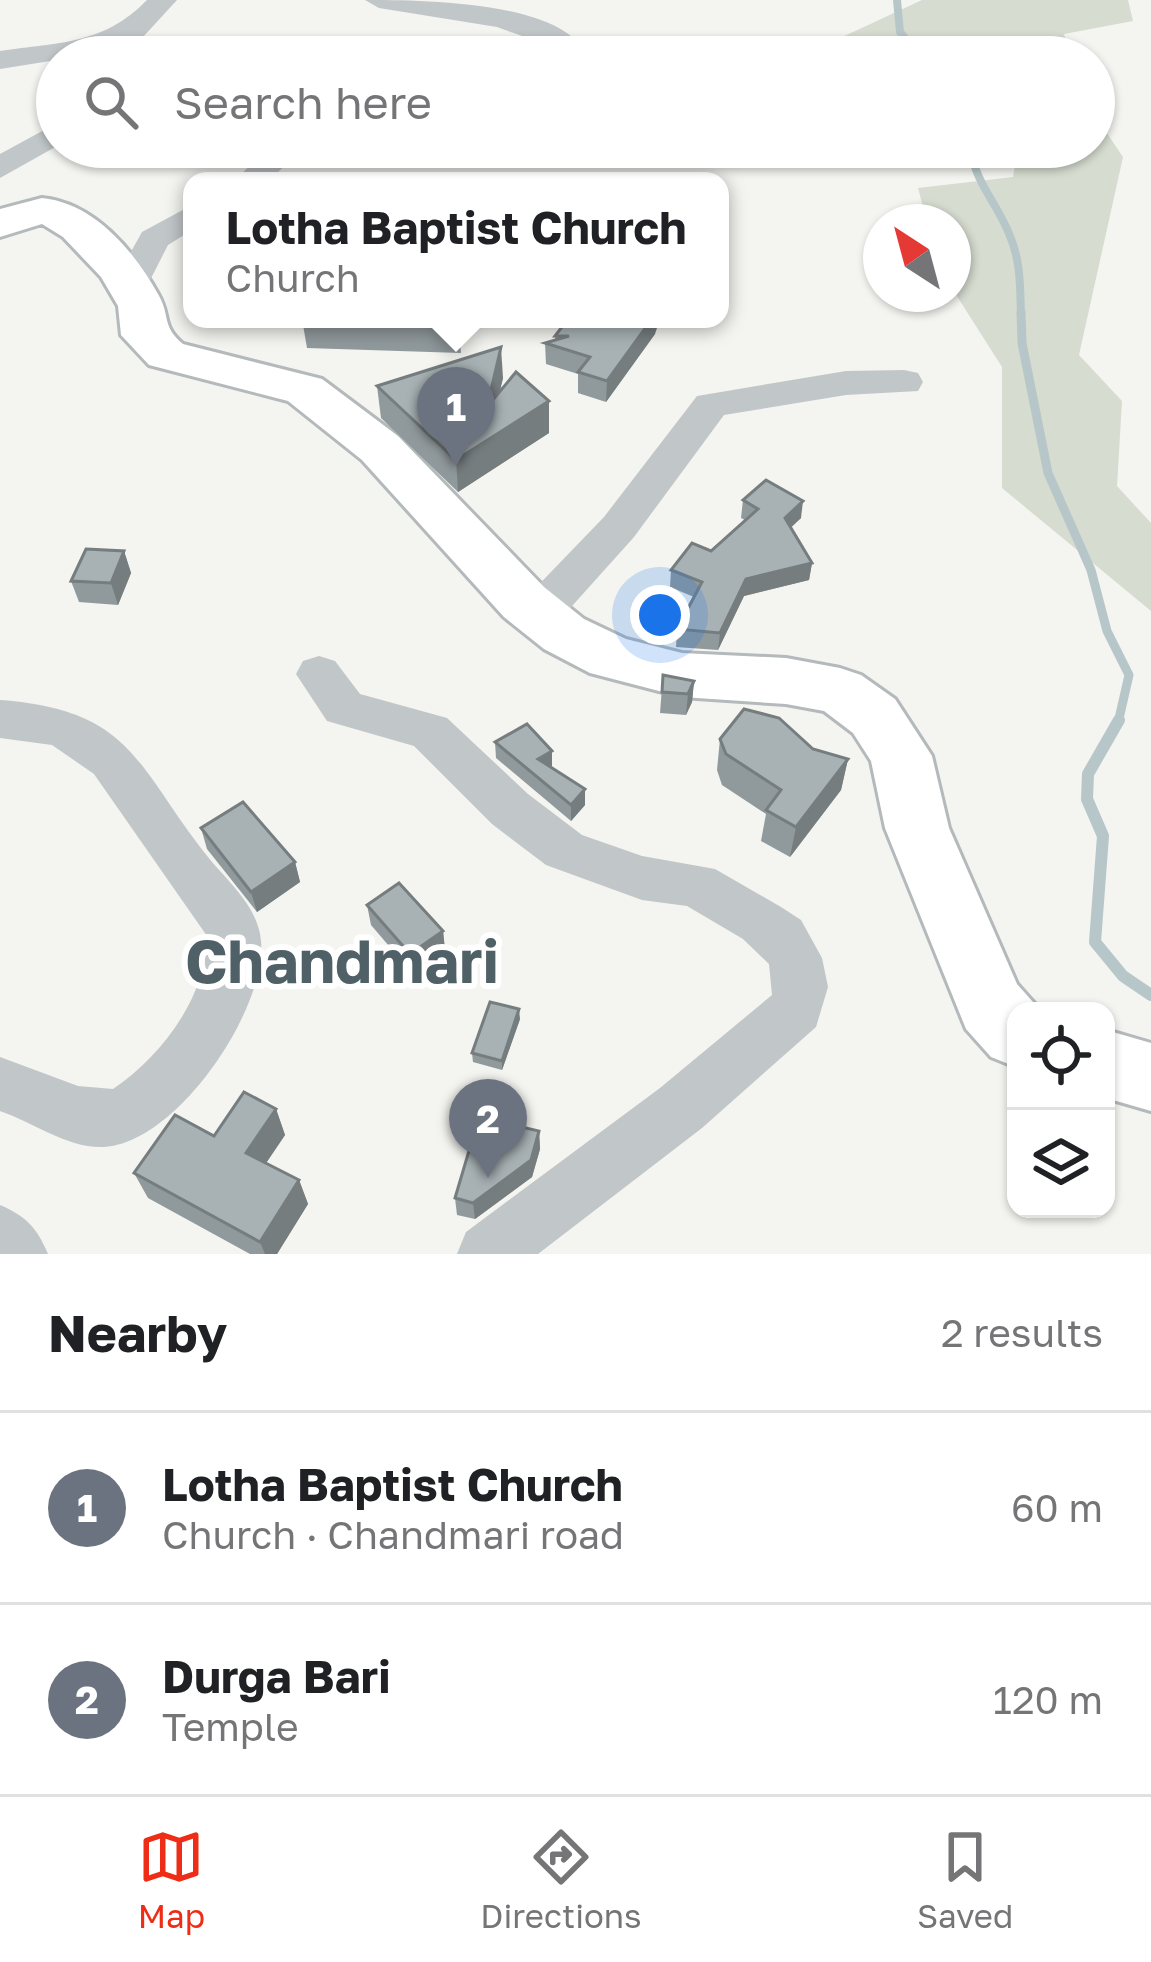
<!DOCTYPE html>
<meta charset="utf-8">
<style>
:root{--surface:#fff;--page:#f6f6f6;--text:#202124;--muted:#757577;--line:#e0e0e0;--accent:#ee2d16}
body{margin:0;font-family:"Golos Text",sans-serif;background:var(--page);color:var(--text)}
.controls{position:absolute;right:36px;bottom:36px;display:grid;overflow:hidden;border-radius:24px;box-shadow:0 3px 9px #0004}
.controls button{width:108px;height:108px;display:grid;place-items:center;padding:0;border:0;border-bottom:3px solid var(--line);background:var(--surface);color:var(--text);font:60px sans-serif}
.compass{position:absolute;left:863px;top:204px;width:108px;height:108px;border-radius:50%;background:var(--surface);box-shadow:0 3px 9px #0004;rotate:324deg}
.you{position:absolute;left:660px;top:615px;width:42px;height:42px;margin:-30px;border:9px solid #fff;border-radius:50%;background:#1a73e8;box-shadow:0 0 0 18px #1a73e833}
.badge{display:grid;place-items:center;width:78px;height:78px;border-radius:50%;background:var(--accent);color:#fff;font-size:39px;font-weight:700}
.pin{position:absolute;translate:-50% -99px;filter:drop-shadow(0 3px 6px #0008)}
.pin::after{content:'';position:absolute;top:63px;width:42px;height:36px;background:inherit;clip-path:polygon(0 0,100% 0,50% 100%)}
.popup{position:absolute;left:183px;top:172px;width:546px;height:156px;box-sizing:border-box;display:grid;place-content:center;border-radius:24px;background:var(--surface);filter:drop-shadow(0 3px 9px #0005);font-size:39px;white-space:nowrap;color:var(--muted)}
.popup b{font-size:45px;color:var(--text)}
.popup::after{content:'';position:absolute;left:50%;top:100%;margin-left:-24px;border:24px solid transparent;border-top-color:var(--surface)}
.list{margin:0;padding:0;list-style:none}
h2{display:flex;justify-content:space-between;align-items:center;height:156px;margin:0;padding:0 48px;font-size:51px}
h2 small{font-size:39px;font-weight:400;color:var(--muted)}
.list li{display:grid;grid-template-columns:78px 1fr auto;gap:36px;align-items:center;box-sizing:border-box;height:192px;padding:0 48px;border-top:3px solid var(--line)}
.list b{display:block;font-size:45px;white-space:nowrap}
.list p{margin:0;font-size:39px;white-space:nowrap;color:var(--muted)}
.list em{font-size:39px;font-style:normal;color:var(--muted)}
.icon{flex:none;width:66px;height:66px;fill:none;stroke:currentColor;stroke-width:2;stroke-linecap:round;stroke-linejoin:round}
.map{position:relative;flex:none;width:1151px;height:1254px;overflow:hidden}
.search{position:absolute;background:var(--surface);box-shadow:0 3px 9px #0004;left:36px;right:36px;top:36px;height:132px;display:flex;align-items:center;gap:30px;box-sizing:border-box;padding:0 42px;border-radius:66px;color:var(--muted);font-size:45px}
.sheet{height:540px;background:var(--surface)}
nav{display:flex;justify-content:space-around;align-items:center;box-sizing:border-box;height:168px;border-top:3px solid var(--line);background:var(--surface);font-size:33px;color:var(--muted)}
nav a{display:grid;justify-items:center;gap:6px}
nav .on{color:var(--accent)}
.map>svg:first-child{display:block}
.green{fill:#d6dcd0}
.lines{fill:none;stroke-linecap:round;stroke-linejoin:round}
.stream-far2{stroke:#b7c7c9;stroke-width:8}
.stream-far1{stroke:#b7c7c9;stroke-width:9}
.stream{stroke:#b7c7c9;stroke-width:12}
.major-casing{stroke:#b4b9bc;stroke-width:6}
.minor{fill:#c1c6c8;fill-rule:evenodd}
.major{fill:#fff;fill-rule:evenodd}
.wall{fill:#90999c}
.shaded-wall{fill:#767d7f}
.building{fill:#a8b2b5;stroke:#767d7f;stroke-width:3}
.labels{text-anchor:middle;stroke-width:12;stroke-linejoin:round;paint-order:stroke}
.near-district-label{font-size:60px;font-weight:bold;fill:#4f6067;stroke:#fff}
</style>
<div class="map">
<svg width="1151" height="1254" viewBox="0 0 1151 1254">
<rect width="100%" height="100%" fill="#f4f4f0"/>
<!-- green -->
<g class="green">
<path d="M922 0H1128L1133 21 1064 34 1070 57H869L838 39Z"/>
<path d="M1094 114 1123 157 1079 355 1122 401 1117 486 1151 523V611L1002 488V367L953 290V222H927L918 188 1013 177 1018 147H1094Z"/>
</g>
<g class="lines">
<!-- stream-far2 -->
<g class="stream-far2">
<path d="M897 0 900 32 921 57"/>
<path d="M970 147C975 183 998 204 1010 236 1021 262 1020 288 1021 315"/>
</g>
<!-- stream-far1 -->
<path class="stream-far1" d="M1021 312 1022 343 1048 473 1091 570 1107 631 1129 675 1118 723"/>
<!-- stream -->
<path class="stream" d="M1119 720 1088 774 1087 799 1103 836 1095 942 1123 976 1151 995"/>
<!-- major casing -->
<g class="major-casing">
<g id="major">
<path d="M42 198C94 203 134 251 158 294 171 316 161 326 183 344L322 379 398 436 544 587 584 619 626 639 682 653 786 658 840 668 861 675 895 699 932 756 949 828 1017 984 1041 1011H1016V1067L991 1057 966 1029 885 828 871 761 853 733 824 711 786 704 682 697 590 673 544 649 504 617 362 460 288 401 149 365 121 335 118 306 101 277 63 237 42 224 0 237V209Z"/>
<path d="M1106 1030 1151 1043V1111L1106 1098Z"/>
</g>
</g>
<!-- minor -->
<g class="minor">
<path d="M147 0H177L143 37 113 51 0 69V51C60 42 103 45 147 0Z"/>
<path d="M365 0C414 0 568 0 586 57H556L539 42 497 27 379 8Z"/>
<path d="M57 123V146L0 178V154Z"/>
<path d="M269 147H304L269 181H234Z"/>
<path d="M192 205V230L168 245 144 292H118L113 284 142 232Z"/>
<path d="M904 370 918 373 923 382 918 391 846 395 724 415 634 537 555 625 539 629 523 625 517 613 523 601 604 517 697 396 846 371Z"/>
<path d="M319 656 335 661 360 694 447 718 528 794 582 835 642 856 715 869 781 907 801 920 822 958 828 987 816 1027 702 1128 538 1254H457L466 1232 660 1088 772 995 769 964 743 939 687 906 642 900 546 865 492 824 414 746 327 721 296 674 303 661Z"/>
<path d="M0 700C134 710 136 767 208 857 228 882 258 906 261 941 267 1009 177 1143 104 1147 69 1149 32 1122 0 1111V1057L78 1086 113 1089C162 1056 207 996 207 936L94 774 52 745 0 738Z"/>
<path d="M0 1205C26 1216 37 1228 48 1254H0Z"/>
</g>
<!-- major -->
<use href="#major" class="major"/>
</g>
<!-- wall -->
<g class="wall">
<path d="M809 147H851L849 160 819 164Z"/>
<path d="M302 319 459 324 461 353 307 348Z"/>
<path d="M655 334 606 402 578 393V374L546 364 545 343 555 340V336Z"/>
<path d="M503 378 499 392 549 433 458 492 381 418 377 386Z"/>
<path d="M743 500 801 518 790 528 812 563 809 580 744 596 718 650 676 647 677 629 694 597 670 587 671 570 711 551 745 520 741 518Z"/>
<path d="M124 551 131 573 118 605 79 602 71 581Z"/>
<path d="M663 675 694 681 692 702 686 715 660 713Z"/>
<path d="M720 739 813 749 848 759 841 790 790 857 761 841 766 814 722 785 717 770Z"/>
<path d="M495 742 552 768 585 805 571 821 496 758Z"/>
<path d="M201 828 295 862 300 882 257 912 207 849Z"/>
<path d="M367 905 443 931 445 950 413 974 371 925Z"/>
<path d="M520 1019 502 1070 473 1062 472 1053Z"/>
<path d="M276 1109 285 1135 266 1163 299 1180 308 1204 277 1254H250L148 1198 134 1173Z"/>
<path d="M539 1131 540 1149 532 1177 475 1219 457 1215 455 1198Z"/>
</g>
<!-- shaded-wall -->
<g class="shaded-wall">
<path d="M822 147H851L849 160 819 164Z"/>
<path d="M652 319H660L655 334 606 402 607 381Z"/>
<path d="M501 347 503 378 489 439 487 407Z"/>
<path d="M549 401V433L458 492 456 460Z"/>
<path d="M803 501 801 518 782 536 785 518Z"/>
<path d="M124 551 131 573 118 605 111 583Z"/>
<path d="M812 563 809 580 744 596 718 650 720 633 746 579Z"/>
<path d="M694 681 692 702 686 715 688 694Z"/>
<path d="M552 751V767L538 759Z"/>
<path d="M848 759 841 790 790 857 796 827Z"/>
<path d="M585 789V805L571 821V805Z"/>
<path d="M295 862 300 882 257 912 251 892Z"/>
<path d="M443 931 445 950 413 974 410 954Z"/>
<path d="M519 1009 520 1019 502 1070V1061Z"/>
<path d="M276 1109 285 1135 256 1178 246 1153Z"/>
<path d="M539 1131 540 1149 532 1177 475 1219 473 1203Z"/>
<path d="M299 1180 308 1204 277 1254H265L260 1242Z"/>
</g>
<!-- building -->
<g class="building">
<path d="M311 319H454L459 324Z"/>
<path d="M568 319H652L607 381 578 372 590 357 545 343 569 336H555Z"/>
<path d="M501 347 487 407 516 372 549 401 456 460 377 386Z"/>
<path d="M766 480 803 501 785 518 812 563 746 579 720 633 677 629 702 582 671 570 692 543 711 551 758 509 743 500Z"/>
<path d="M86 549 124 551 111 583 71 581Z"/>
<path d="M663 675 694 681 688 694 662 692Z"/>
<path d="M744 709 779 718 813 749 848 759 796 827 766 810 781 790 726 754 720 739Z"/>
<path d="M527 724 552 751 538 759 585 789 571 805 495 742Z"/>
<path d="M243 802 295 862 251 892 201 828Z"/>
<path d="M399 883 443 931 410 954 367 905Z"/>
<path d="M490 1002 519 1009 502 1061 472 1053Z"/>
<path d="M244 1092 276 1109 246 1153 299 1180 260 1242 134 1173 175 1115 214 1136Z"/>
<path d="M479 1117 539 1131 531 1160 473 1203 455 1198Z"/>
</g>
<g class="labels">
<!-- near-district labels -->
<g class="near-district-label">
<text x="342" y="983">Chandmari</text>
</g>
</g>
</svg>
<div class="controls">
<button><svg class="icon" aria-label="locate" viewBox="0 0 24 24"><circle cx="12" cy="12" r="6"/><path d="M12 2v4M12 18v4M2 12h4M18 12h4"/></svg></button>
<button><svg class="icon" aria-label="layers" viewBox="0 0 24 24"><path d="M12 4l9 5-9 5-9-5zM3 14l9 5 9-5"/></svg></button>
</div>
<svg class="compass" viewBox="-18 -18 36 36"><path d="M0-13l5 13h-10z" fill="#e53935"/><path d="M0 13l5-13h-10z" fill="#757577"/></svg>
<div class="you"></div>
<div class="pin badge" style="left:456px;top:466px;background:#6b7280">1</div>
<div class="popup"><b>Lotha Baptist Church</b>Church</div>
<div class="pin badge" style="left:488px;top:1178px;background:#6b7280">2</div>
<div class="search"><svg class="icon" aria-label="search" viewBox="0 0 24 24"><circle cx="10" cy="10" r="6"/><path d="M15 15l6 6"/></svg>Search here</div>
</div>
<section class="sheet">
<h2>Nearby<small>2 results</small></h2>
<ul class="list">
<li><span class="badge" style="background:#6b7280">1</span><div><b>Lotha Baptist Church</b><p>Church · Chandmari road</p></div><em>60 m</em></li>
<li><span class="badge" style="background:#6b7280">2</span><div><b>Durga Bari</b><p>Temple</p></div><em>120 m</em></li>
</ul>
</section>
<nav>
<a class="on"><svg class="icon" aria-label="map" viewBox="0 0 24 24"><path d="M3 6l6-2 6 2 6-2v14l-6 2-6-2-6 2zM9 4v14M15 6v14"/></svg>Map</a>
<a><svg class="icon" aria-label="directions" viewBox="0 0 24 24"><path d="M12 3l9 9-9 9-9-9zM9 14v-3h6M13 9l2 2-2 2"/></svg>Directions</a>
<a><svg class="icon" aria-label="saved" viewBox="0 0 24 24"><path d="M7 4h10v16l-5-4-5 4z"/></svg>Saved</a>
</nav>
